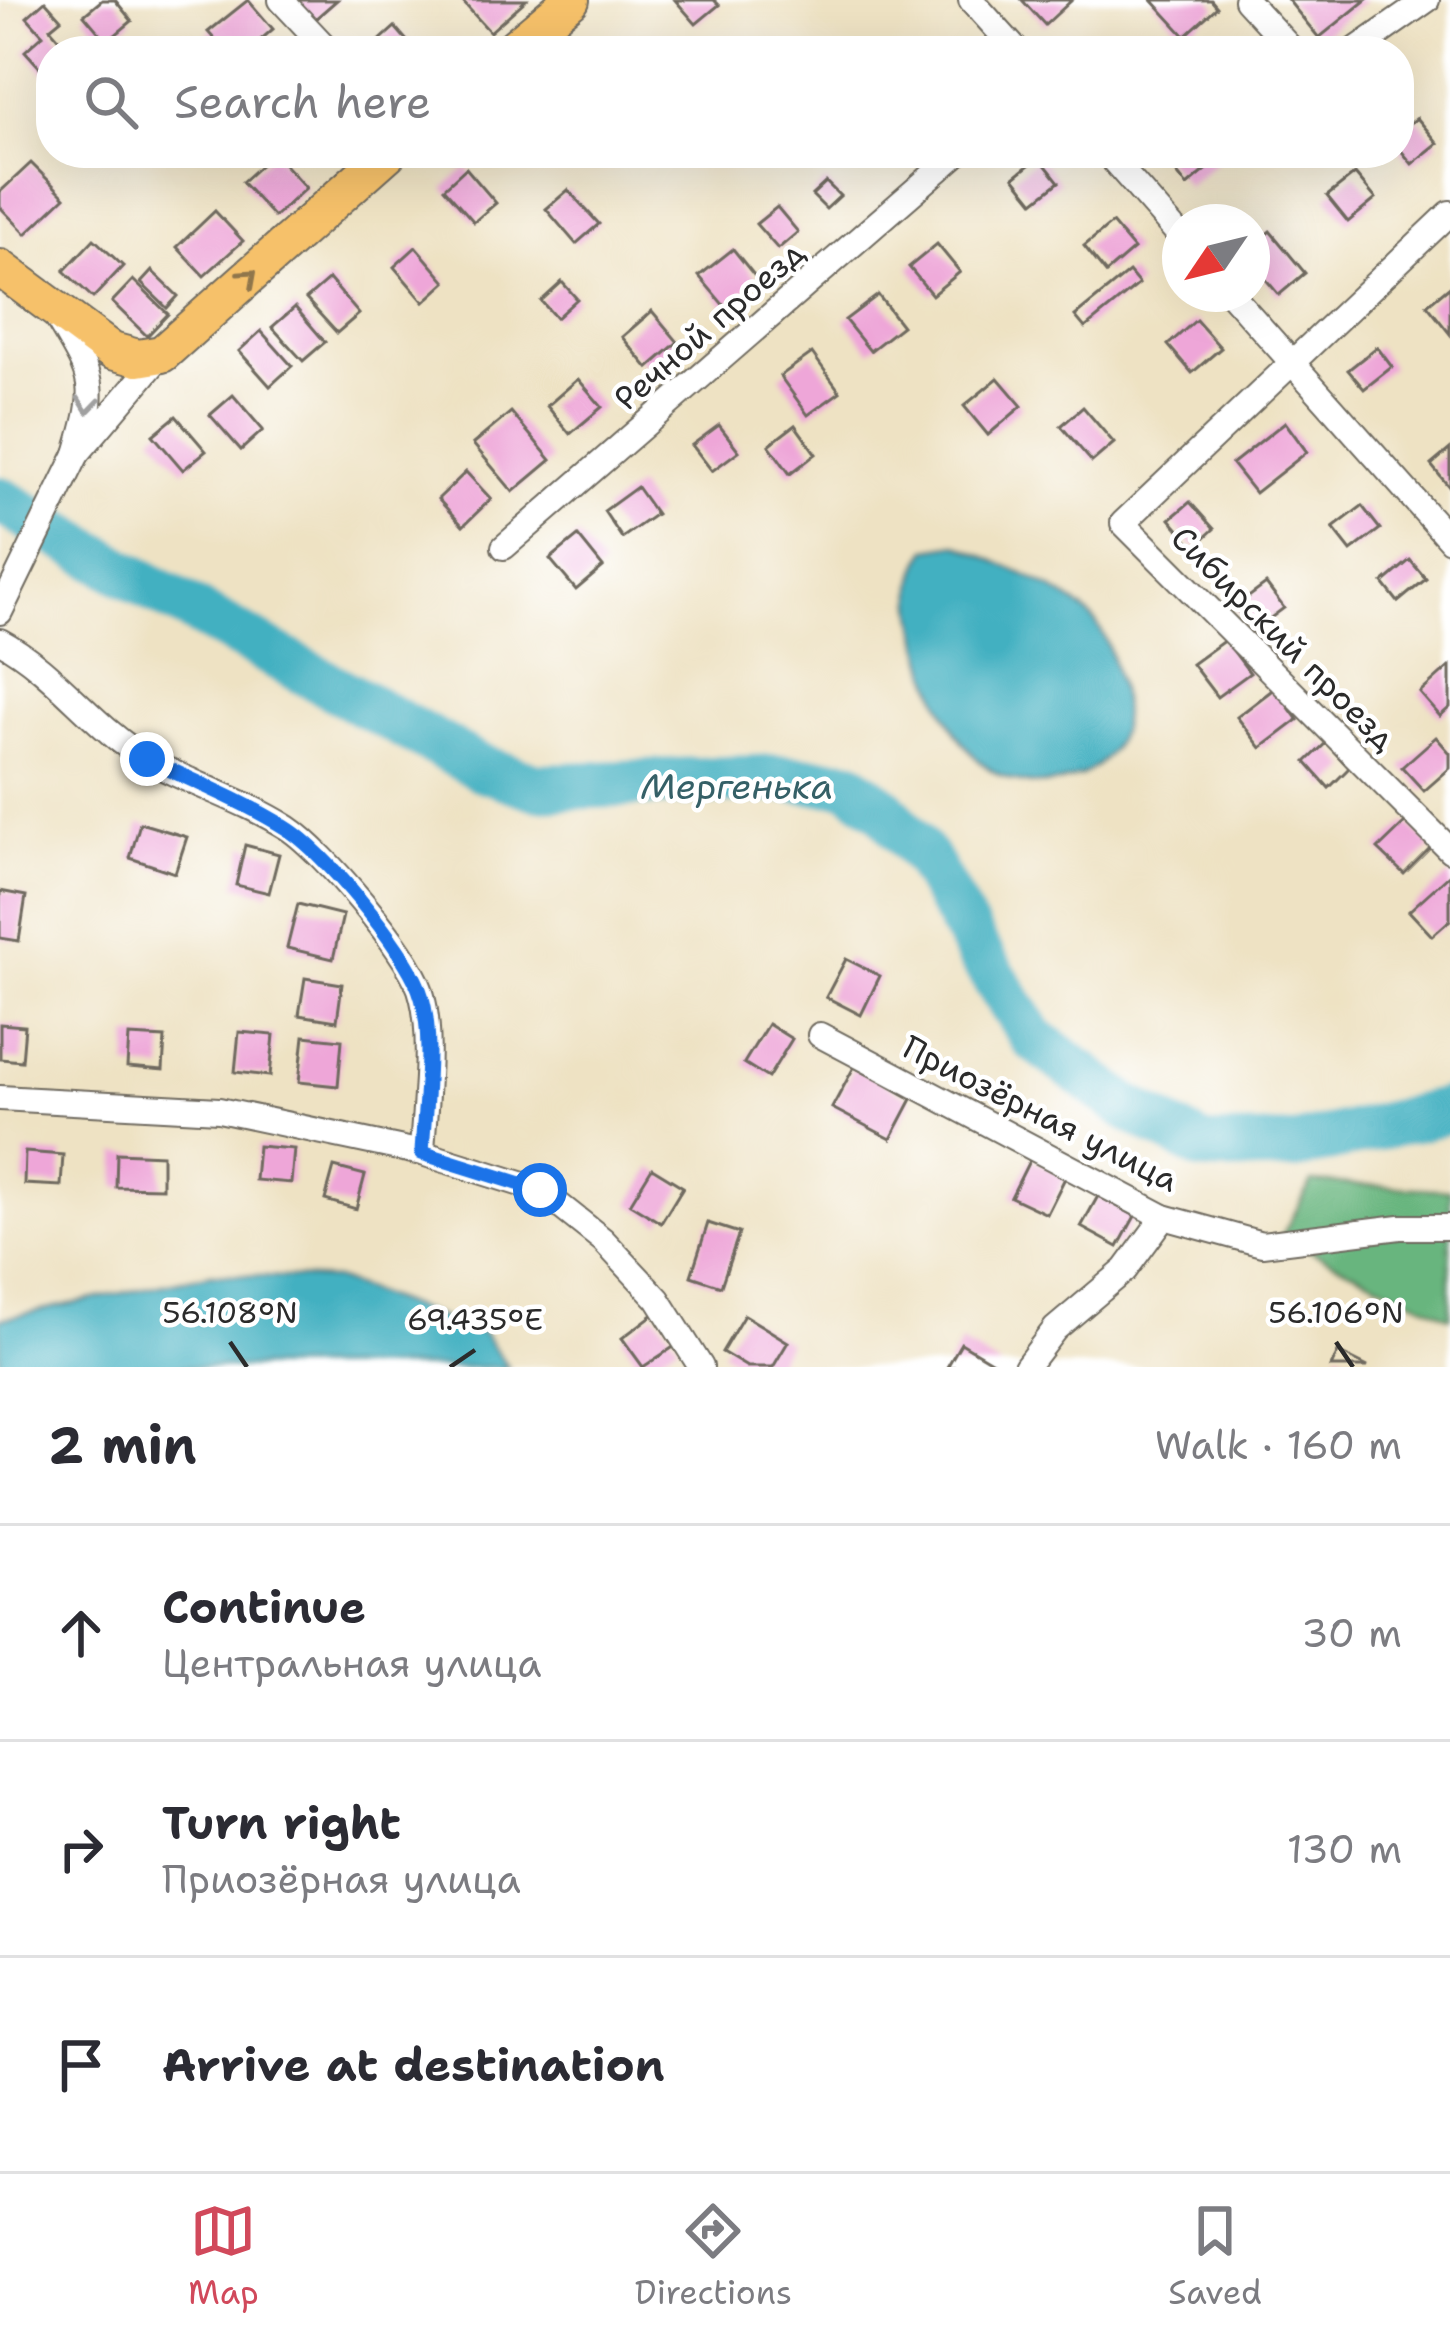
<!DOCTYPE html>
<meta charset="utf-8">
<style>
:root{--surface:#fff;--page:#f2f2f3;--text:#2b2b33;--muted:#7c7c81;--line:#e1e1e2;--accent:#d1495b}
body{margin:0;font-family:"Shantell Sans",sans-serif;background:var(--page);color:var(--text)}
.compass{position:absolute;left:1162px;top:204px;width:108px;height:108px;border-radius:50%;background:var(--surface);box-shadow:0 12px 48px #0002;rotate:235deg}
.stop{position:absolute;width:36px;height:36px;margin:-27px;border:9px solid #1a73e8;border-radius:50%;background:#fff}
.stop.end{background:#1a73e8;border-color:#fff;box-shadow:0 3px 12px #0008}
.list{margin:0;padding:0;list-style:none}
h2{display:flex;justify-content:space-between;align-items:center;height:156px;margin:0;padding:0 48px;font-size:51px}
h2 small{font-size:39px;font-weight:400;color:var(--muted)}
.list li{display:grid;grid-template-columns:78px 1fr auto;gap:36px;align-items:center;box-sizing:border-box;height:216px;padding:0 48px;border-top:3px solid var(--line)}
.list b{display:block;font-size:45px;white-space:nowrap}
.list p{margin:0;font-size:39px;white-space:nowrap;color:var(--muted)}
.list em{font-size:39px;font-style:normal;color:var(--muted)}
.icon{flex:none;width:66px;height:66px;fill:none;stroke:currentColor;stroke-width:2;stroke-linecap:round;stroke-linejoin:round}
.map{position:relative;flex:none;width:1450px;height:1367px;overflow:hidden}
.search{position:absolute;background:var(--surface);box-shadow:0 12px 48px #0002;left:36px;right:36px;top:36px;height:132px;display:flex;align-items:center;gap:30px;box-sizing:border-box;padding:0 42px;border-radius:48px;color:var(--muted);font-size:45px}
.sheet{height:804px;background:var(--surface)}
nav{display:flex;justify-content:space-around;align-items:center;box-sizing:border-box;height:168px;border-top:3px solid var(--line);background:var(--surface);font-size:33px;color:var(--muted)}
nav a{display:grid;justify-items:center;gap:6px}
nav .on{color:var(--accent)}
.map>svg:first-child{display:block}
.forest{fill:#68b57e;stroke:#4a7054;stroke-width:3}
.water{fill:#43b0c1;stroke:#376e76;stroke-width:3}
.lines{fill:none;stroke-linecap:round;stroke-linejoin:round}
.river{stroke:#43b0c1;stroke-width:48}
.building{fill:#eea6d8}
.minor-casing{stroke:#6f6b60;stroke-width:28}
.primary-casing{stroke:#6f6b60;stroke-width:40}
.minor{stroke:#fff;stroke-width:24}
.primary{stroke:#f6c16b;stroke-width:36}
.oneway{stroke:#90764b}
.oneway2{stroke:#a0a0a0}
.route{stroke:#1a73e8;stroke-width:15}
.ticks{fill:none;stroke:#2b2b2b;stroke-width:4.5}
.labels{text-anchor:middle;stroke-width:9;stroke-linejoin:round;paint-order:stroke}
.street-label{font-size:33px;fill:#2b2b2b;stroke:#fff}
.water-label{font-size:36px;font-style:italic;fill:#356067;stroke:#fff}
.ticks-label{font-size:30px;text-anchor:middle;fill:#2b2b2b;stroke:#fff;stroke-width:9;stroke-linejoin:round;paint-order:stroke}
</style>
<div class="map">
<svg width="1450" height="1367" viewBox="0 0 1450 1367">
<rect width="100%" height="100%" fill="#fff"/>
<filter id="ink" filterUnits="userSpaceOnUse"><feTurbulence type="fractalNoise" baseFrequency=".00833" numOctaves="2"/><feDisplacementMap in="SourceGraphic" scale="24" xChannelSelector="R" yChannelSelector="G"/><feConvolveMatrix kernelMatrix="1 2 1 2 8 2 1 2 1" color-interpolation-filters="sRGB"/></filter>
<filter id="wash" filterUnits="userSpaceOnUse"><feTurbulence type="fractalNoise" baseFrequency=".004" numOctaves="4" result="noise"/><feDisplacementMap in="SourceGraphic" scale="48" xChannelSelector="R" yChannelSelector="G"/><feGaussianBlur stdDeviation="2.7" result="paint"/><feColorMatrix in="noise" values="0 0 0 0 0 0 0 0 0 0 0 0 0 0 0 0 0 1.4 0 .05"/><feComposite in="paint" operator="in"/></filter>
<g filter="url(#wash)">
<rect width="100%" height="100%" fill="#eee2c3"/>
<!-- forest -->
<path class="forest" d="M1312 1182 1450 1190V1317L1281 1237Z"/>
<!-- water -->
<g class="water">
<path d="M957 544C999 564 1051 582 1087 613 1104 628 1109 647 1115 669 1119 685 1125 705 1122 723 1113 775 1053 796 1007 778 962 761 938 704 926 662 916 624 903 582 928 549Z"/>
<path d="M211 1274 335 1279 483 1333 508 1367H0V1319Z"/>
</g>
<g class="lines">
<!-- river -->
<path class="river" d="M0 500 127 574 479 767 537 787 777 778 848 783 885 810 926 859 978 952 1033 1038 1125 1106 1203 1148 1295 1147 1450 1110"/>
</g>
<g id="blocks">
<!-- building -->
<g class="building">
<path d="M102 0H115L132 21 107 42 84 15Z"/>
<path d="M248 0 273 29 248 51H225L208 32Z"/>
<path d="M297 0H337L314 20Z"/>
<path d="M461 0H526L490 32Z"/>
<path d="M675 0H714L719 5 696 24Z"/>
<path d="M1022 0H1072L1045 25Z"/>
<path d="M1152 0H1211L1217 7 1185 36Z"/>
<path d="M1288 0H1366L1319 38Z"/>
<path d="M45 1 61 19 50 28 70 51H51V80L25 51 43 35 27 17Z"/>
<path d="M395 27 416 51H368Z"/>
<path d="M1255 38 1269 51H1243Z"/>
<path d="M1417 118 1438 143 1412 164 1399 148V132Z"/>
<path d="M274 153 306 188 274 217 242 182Z"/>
<path d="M1161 153H1211L1217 161 1187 186Z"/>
<path d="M1039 157 1059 182 1034 202 1014 177Z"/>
<path d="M31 163 65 197 26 234 0 207V192Z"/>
<path d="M466 168 496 203 474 222 444 188Z"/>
<path d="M1355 174 1376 199 1348 222 1327 196Z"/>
<path d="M826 182 840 196 826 209 812 195Z"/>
<path d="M568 190 599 224 576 244 546 209Z"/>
<path d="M777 207 798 232 778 249 756 224Z"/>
<path d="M215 211 243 241 204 276 177 247Z"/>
<path d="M1112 223 1134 249 1106 273 1084 246Z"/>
<path d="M1270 231 1305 273 1279 295 1252 263V246Z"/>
<path d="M94 239 123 266 93 298 64 271Z"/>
<path d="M937 244 960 272 932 295 909 267Z"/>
<path d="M416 247 446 282 424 302 394 267Z"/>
<path d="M733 249 758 280 725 307 699 276Z"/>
<path d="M152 271 178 296 167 308 141 283Z"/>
<path d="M1129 272 1139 284 1085 328 1075 316Z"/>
<path d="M329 279 359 314 337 333 306 299Z"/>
<path d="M133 280 168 314 147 336 112 302Z"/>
<path d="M562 282 577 299 556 318 541 301Z"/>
<path d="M1450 286V334L1427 305Z"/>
<path d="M878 295 902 326 870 351 845 320Z"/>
<path d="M295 307 325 342 303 361 272 327Z"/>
<path d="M652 311 678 342 648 368 622 337Z"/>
<path d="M1196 320 1221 348 1192 373 1168 345Z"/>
<path d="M261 331 292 366 270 386 239 351Z"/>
<path d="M1377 347 1392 367 1364 389 1348 370Z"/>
<path d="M812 353 840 392 808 415 780 376Z"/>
<path d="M998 378 1022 406 988 435 964 406Z"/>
<path d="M578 379 602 407 570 434 547 406Z"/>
<path d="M233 395 263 430 241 450 210 415Z"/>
<path d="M1083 407 1114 443 1092 462 1061 426Z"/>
<path d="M511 412 551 460 513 492 473 444Z"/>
<path d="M176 416 206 451 183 470 153 435Z"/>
<path d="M1285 422 1307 452 1255 493 1232 464Z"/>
<path d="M719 425 739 451 712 471 692 445Z"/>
<path d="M795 425 816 454 790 474 769 445Z"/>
<path d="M1450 449V488L1431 465Z"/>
<path d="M466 472 491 499 463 526 438 499Z"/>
<path d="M637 487 656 514 622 538 604 511Z"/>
<path d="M1190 502 1214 529 1194 547 1170 519Z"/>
<path d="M1362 506 1380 529 1351 551 1333 528Z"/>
<path d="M578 536 603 567 576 590 550 559Z"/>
<path d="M1410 560 1426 579 1398 602 1383 583Z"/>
<path d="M1266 584 1284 608 1253 631 1235 607Z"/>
<path d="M1225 640 1250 673 1217 697 1192 664Z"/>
<path d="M1450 666V707L1440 716 1420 693Z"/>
<path d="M1275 688 1298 720 1261 748 1237 717Z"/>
<path d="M1436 737 1450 753V768L1424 791 1402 767Z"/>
<path d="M1326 743 1349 768 1329 788 1306 762Z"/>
<path d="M1406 822 1431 847 1404 874 1378 849Z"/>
<path d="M140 823 187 837 175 873 130 858Z"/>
<path d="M245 845 279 854 269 893 236 885Z"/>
<path d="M1450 874V920L1432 936 1409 911Z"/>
<path d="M0 891 26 896 19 941 0 938Z"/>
<path d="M298 904 343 915 333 959 287 948Z"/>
<path d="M846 959 880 976 861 1015 826 997Z"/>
<path d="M305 978 342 984 337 1021 299 1015Z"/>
<path d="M0 1024 25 1026 22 1061 0 1059Z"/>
<path d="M768 1024 792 1039 768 1078 744 1063Z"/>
<path d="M239 1032 274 1035 270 1076 235 1072Z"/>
<path d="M129 1036 165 1038 163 1070 127 1067Z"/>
<path d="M304 1036 342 1040 338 1086 299 1082Z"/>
<path d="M854 1067 912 1099 891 1139 832 1108Z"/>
<path d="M258 1146 294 1149 291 1183 255 1180Z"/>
<path d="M25 1152 63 1155 61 1186 24 1184Z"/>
<path d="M117 1153 162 1155V1188L116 1187Z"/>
<path d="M1030 1159 1066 1176 1047 1214 1011 1197Z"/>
<path d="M334 1167 365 1175 356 1209 325 1200Z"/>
<path d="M652 1168 683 1187 661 1223 630 1204Z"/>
<path d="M1098 1196 1135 1216 1118 1247 1081 1227Z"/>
<path d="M708 1223 739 1233 721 1286 691 1276Z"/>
<path d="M655 1313 678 1344 643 1367 622 1338Z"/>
<path d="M744 1315 788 1342 773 1367H747L722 1352Z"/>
<path d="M961 1343 1001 1367H947Z"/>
<path d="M1338 1352 1368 1367H1331Z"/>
</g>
</g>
</g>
<g filter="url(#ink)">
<use href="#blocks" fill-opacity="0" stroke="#6f6b60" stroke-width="3"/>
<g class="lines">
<!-- minor casing -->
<g class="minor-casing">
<g id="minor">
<path d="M281 0 329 51"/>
<path d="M971 0 1017 51"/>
<path d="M1246 0 1293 51"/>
<path d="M1354 51 1427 0"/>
<path d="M1107 153 1180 236"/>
<path d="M1450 213 1123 523 1450 850"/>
<path d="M1231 294 1450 540"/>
<path d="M57 318C94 380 98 384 77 454L162 354"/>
<path d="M504 547 958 153"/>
<path d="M0 612 77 454"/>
<path d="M0 641C56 671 92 727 148 760 193 785 244 800 288 828 324 852 405 948 420 989 435 1034 424 1106 422 1153"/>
<path d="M820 1035 1164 1217 1262 1244 1400 1227H1450"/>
<path d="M0 1098 219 1110 422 1153 540 1190 603 1240 658 1299 701 1367"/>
<path d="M1026 1367 1055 1329 1125 1270 1164 1217"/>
</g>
</g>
<!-- primary casing -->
<g class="primary-casing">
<g id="primary">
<path d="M510 51 571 0"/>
<path d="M0 268 112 351 138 358 162 354 388 153"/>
</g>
</g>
<!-- minor -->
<use href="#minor" class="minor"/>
<!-- primary -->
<use href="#primary" class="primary"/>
</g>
<!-- one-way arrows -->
<defs><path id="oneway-chevron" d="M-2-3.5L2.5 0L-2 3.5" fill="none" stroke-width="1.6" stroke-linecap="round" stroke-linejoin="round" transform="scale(3)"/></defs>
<use class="oneway" href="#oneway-chevron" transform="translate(249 277) rotate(-42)"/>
<use class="oneway2" href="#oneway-chevron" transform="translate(88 405) rotate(96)"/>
</g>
<g class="lines" filter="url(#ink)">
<!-- route -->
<path class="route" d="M147 759C193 781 243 801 286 828 324 851 404 948 419 989 436 1032 424 1107 422 1153L540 1190"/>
</g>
<!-- ticks -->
<path class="ticks" d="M230 1342 247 1367M1336 1342 1353 1367M450 1367 475 1350"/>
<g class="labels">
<!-- street labels -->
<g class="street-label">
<text transform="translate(709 325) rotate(-41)" y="12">Речной проезд</text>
<text transform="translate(1284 638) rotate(45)" y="12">Сибирский проезд</text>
<text transform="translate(1041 1113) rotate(27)" y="12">Приозёрная улица</text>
</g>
<!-- water labels -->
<g class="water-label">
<text x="737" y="799">Мергенька</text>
</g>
</g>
<g class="ticks-label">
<text x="230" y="1323">56.108°N</text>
<text x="1336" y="1323">56.106°N</text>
<text x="475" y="1330">69.435°E</text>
</g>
</svg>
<svg class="compass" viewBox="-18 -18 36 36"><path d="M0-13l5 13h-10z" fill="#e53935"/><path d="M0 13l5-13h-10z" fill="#7c7c81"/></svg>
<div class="stop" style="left:540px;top:1190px"></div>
<div class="stop end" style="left:147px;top:759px"></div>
<div class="search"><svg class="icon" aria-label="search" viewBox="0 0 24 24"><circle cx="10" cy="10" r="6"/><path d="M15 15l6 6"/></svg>Search here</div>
</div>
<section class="sheet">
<h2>2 min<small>Walk · 160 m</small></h2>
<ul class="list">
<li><svg class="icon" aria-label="ahead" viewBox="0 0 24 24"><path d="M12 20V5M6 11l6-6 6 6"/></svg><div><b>Continue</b><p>Центральная улица</p></div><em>30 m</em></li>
<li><svg class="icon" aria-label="right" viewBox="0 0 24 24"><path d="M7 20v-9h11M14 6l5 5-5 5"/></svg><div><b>Turn right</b><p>Приозёрная улица</p></div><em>130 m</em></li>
<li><svg class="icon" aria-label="arrive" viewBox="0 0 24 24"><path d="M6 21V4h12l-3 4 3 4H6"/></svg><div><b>Arrive at destination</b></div></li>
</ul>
</section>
<nav>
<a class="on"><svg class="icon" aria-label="map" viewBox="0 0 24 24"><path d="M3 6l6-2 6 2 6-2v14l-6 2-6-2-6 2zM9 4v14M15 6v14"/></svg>Map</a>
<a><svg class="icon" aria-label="directions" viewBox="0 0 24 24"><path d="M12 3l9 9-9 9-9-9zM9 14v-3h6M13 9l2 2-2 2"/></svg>Directions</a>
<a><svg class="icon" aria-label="saved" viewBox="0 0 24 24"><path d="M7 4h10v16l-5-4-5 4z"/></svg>Saved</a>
</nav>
